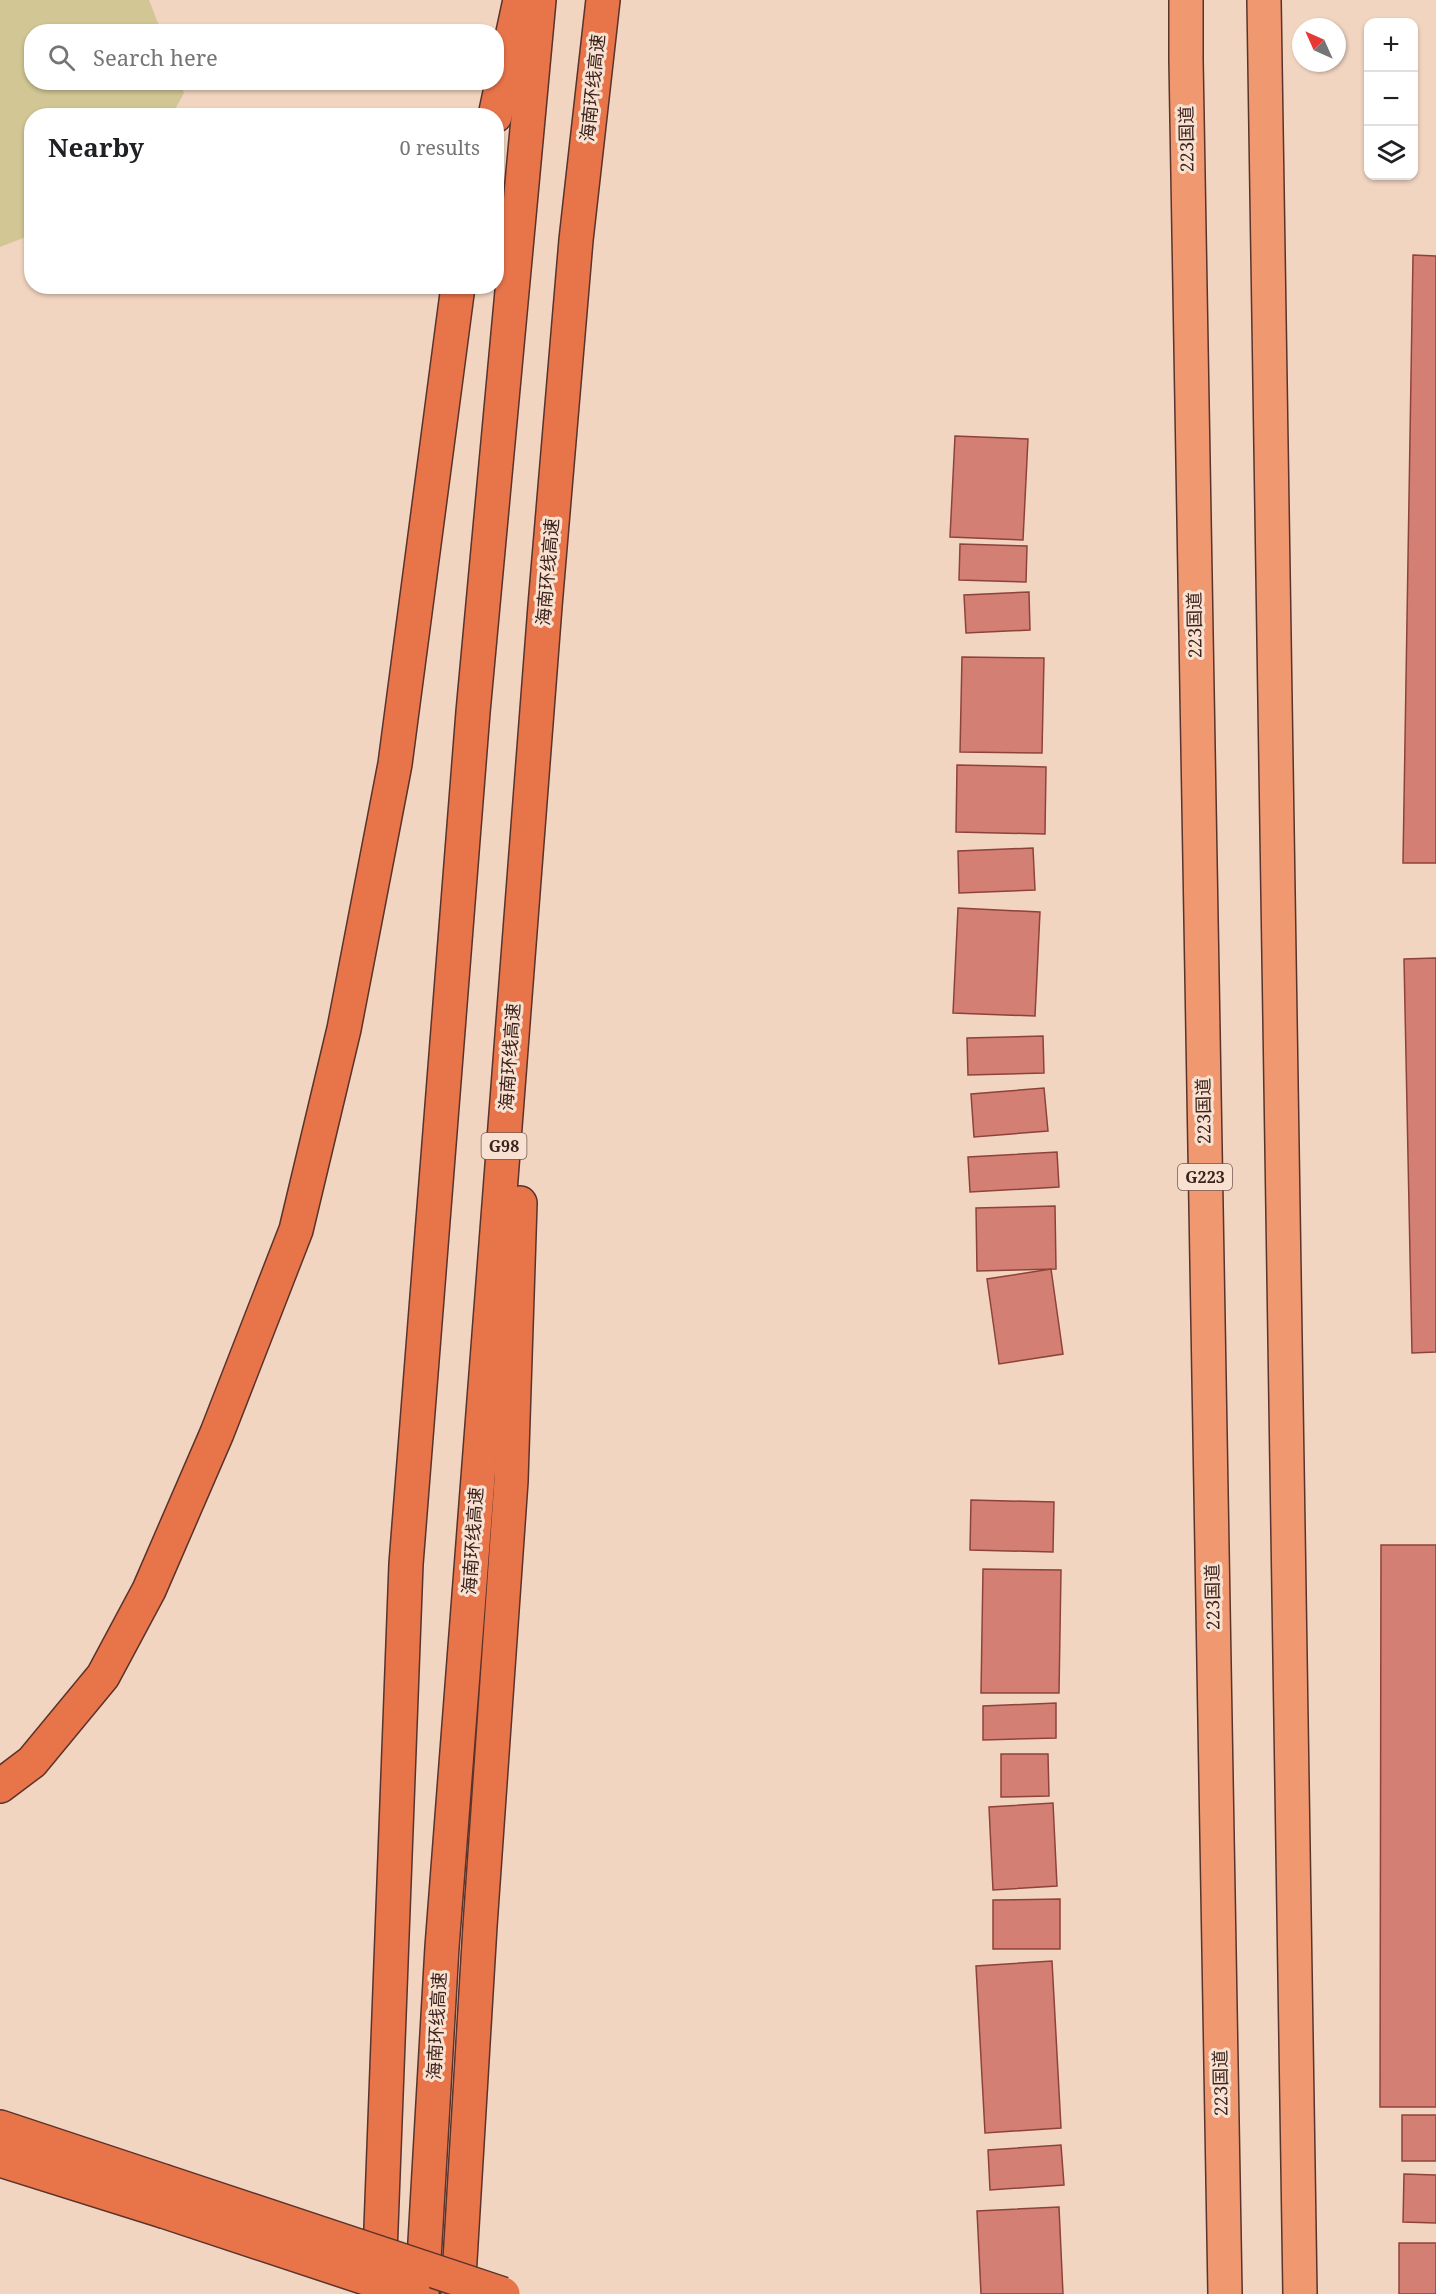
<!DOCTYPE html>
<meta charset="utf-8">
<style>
:root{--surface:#fff;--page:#f6f6f6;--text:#202124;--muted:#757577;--line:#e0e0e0}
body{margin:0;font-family:"Noto Serif","Noto Sans SC",serif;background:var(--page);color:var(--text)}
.controls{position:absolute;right:18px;top:18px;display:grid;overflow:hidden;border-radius:12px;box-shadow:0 2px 4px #0004}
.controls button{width:54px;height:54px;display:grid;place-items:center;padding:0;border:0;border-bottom:2px solid var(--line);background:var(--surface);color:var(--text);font:30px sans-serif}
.compass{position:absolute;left:1292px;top:18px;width:54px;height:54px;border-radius:50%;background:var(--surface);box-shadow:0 2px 4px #0004;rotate:315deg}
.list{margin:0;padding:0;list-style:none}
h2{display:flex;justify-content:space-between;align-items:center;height:78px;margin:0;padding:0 24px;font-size:26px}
h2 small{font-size:20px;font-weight:400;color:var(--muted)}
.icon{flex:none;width:33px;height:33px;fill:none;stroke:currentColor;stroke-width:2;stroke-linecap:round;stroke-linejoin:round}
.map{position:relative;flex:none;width:1436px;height:2294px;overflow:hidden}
.search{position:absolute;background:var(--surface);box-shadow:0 2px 4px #0004;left:24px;top:24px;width:480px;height:66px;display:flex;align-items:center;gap:15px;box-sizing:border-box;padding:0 21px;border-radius:24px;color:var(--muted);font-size:22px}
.panel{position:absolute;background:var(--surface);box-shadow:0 2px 4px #0004;left:24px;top:108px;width:480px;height:186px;border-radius:24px}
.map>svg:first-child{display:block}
.green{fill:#d1c694}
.building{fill:#d37f73;stroke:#8e433a;stroke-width:1.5}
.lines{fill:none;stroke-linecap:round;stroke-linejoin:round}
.trunk-casing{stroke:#5a332b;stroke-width:36}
.motorway-casing{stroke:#5a332b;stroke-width:36}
.trunk{stroke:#f09870;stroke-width:33}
.motorway{stroke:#e8744a;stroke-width:33}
.motorway-bridge-casing{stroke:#5a332b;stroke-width:36;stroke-linecap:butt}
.motorway-bridge{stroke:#e8744a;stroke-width:33}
.labels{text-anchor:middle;stroke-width:6;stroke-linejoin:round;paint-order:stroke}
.shield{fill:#f8e1d1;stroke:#745b52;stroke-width:1.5}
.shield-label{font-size:16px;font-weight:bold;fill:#3b221c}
.street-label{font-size:18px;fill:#3b221c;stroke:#f8e1d1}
</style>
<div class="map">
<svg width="1436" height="2294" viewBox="0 0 1436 2294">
<rect width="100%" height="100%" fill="#f2d5c1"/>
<!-- green -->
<path class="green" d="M0 0H149L161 31 32 32V82L180 83 184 93 172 115 32 116 31 235 0 247Z"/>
<!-- building -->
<g class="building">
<path d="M1413 255 1436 256V863H1403Z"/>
<path d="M955 436 1028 439 1023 540 950 537Z"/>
<path d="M960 544 1027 546 1026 582 959 580Z"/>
<path d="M1029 592 1030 630 966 633 964 595Z"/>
<path d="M962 657 1044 658 1042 753 960 752Z"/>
<path d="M957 765 1046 767 1045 834 956 832Z"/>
<path d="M1033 848 1035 890 959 893 958 851Z"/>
<path d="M958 908 1040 912 1035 1016 953 1013Z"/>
<path d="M1436 958V1352L1412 1353 1404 959Z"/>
<path d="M1043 1036 1044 1073 968 1075 967 1038Z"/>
<path d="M1044 1088 1048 1131 974 1137 971 1094Z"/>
<path d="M1057 1152 1059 1187 970 1192 968 1157Z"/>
<path d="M1055 1206 1056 1269 977 1271 976 1208Z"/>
<path d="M1051 1269 1063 1354 999 1364 987 1279Z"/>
<path d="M971 1500 1054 1502 1053 1552 970 1550Z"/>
<path d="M1381 1545H1436V2107H1380Z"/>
<path d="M983 1569 1061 1570 1059 1693H981Z"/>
<path d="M1056 1703V1738L983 1740V1706Z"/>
<path d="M1001 1754H1048L1049 1796 1001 1797Z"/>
<path d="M1053 1803 1057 1886 993 1890 989 1807Z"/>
<path d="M1060 1899V1949H993V1900Z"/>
<path d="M1052 1961 1061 2128 985 2133 976 1966Z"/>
<rect x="1402" y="2115" width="34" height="46"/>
<path d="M1061 2145 1064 2185 990 2190 988 2150Z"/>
<path d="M1404 2174 1436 2175V2223L1403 2222Z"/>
<path d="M1059 2207 1063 2294H981L977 2211Z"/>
<rect x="1399" y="2243" width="37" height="51"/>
</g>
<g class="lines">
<!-- trunk casing -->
<g class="trunk-casing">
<g id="trunk">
<path d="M1186 0V60L1225 2294"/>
<path d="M1264 0 1300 2294"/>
</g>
</g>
<!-- motorway casing -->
<g class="motorway-casing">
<g id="motorway">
<path d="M495 116 520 0"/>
<path d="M0 1786 32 1762 103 1676 149 1590 217 1433 296 1230 344 1029 395 764 458 286"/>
<path d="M0 2127 163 2181"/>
<path d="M0 2160 163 2211"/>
<path d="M379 2281 406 1564 473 712 539 0"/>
<path d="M422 2294 442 1947 545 606 576 240 603 0"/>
<path d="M458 2294 480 1926 511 1481 520 1203"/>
</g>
</g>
<!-- trunk -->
<use href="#trunk" class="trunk"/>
<!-- motorway -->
<use href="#motorway" class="motorway"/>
<!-- motorway-bridge casing -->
<g class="motorway-bridge-casing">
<g id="motorway-bridge">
<path d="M163 2181 503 2294"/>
<path d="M163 2211 414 2294"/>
</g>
</g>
<!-- motorway-bridge -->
<use href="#motorway-bridge" class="motorway-bridge"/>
</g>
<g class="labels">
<!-- shield labels -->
<g class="shield">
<rect x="481.5" y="1133" width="45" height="26" rx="4.5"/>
<rect x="1178" y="1164" width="54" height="26" rx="4.5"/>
</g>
<g class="shield-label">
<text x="504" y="1152">G98</text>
<text x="1205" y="1183">G223</text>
</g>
<!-- street labels -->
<g class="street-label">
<text transform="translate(593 88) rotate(-84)" y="6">海南环线高速</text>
<text transform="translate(1187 139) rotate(-91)" y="6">223国道</text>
<text transform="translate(548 572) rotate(-85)" y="6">海南环线高速</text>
<text transform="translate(1195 625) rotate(-91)" y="6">223国道</text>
<text transform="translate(510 1057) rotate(-86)" y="6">海南环线高速</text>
<text transform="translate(1204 1111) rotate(-91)" y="6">223国道</text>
<text transform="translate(473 1541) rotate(-86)" y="6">海南环线高速</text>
<text transform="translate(1213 1597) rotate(-91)" y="6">223国道</text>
<text transform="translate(437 2026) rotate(-87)" y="6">海南环线高速</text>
<text transform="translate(1221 2083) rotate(-91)" y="6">223国道</text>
</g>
</g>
</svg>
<div class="controls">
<button>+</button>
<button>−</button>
<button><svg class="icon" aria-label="layers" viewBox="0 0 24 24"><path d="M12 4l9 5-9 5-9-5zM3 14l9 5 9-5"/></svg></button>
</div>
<svg class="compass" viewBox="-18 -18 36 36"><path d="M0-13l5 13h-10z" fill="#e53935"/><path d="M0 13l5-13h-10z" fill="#757577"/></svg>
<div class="search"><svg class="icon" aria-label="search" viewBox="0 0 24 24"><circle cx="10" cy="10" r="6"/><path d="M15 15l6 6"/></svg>Search here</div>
<section class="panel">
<h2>Nearby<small>0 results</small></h2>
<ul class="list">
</ul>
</section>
</div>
